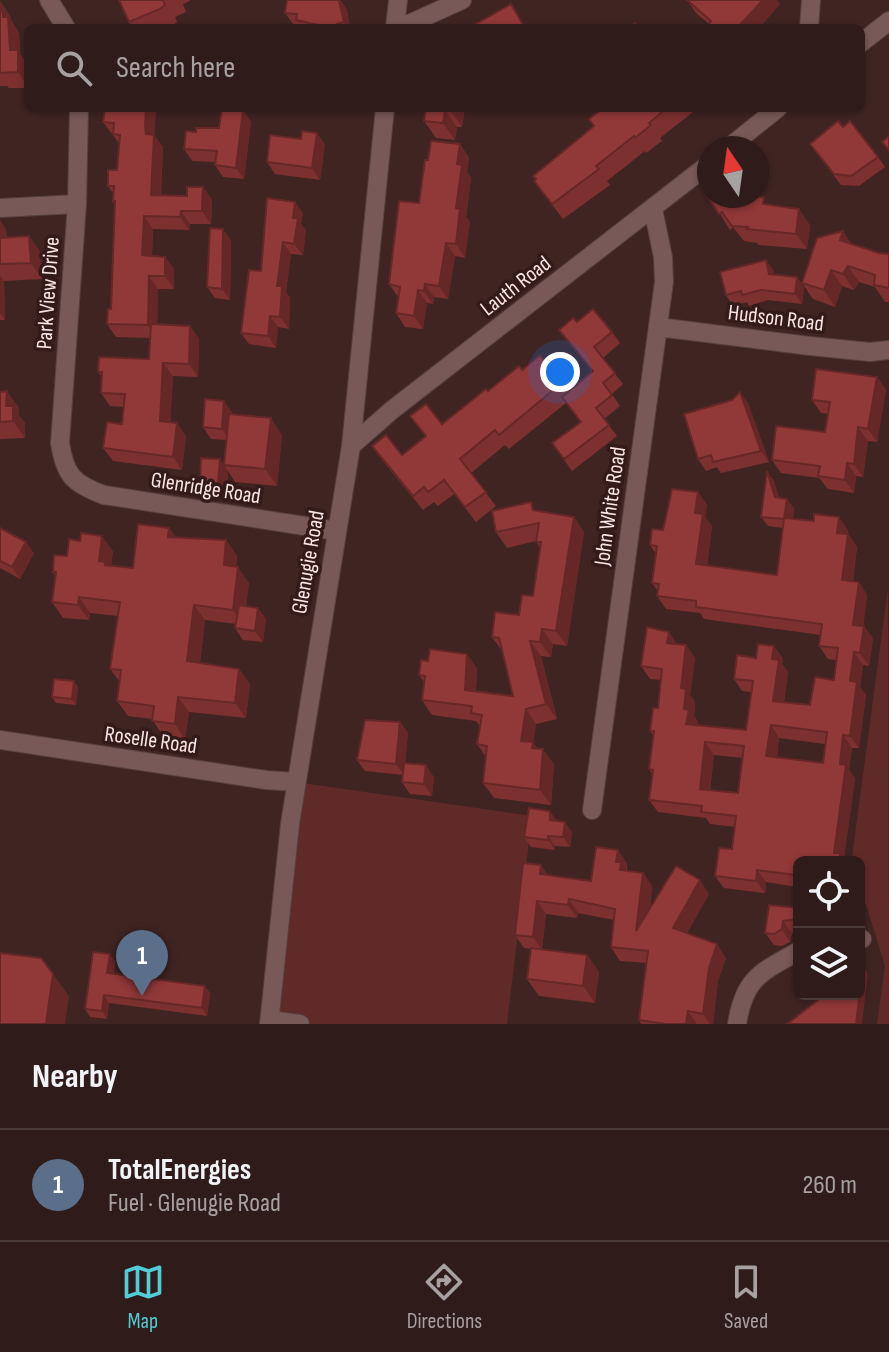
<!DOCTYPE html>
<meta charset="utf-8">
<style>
:root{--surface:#2f1b1a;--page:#3b2827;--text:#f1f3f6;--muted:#a7a1a2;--line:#4a3939;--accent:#52ccd6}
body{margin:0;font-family:"Sofia Sans Condensed",sans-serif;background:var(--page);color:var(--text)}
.controls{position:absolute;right:24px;bottom:24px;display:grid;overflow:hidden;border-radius:12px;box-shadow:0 2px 6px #0004}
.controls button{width:72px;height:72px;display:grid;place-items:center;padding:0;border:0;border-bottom:2px solid var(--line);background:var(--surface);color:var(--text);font:40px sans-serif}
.compass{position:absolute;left:697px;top:136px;width:72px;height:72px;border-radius:50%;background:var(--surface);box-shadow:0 2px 6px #0004;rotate:347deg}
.you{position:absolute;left:560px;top:372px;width:28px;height:28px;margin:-20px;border:6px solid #fff;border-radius:50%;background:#1a73e8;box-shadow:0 0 0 12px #1a73e833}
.badge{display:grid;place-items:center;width:52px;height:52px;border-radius:50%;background:var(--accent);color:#fff;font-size:26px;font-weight:700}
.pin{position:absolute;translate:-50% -66px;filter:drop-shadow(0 2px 4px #0008)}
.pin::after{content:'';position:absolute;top:42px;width:28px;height:24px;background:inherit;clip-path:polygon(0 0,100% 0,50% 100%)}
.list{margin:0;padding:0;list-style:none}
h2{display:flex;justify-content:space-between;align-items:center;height:104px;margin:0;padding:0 32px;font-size:34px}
h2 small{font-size:26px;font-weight:400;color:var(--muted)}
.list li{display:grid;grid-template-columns:52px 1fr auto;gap:24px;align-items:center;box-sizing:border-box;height:112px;padding:0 32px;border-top:2px solid var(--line)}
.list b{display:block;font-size:30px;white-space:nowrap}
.list p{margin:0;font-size:26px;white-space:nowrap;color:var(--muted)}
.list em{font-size:26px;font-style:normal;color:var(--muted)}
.icon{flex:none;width:44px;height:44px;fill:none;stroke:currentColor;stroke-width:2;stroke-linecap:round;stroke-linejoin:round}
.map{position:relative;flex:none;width:889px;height:1024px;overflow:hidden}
.search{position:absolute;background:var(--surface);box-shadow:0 2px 6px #0004;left:24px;right:24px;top:24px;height:88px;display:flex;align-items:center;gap:20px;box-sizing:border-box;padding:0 28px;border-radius:12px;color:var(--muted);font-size:30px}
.sheet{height:216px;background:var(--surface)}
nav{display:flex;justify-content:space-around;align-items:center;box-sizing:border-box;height:112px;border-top:2px solid var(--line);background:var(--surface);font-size:22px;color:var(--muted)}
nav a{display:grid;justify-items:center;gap:4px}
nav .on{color:var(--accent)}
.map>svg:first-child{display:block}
.green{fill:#602a29}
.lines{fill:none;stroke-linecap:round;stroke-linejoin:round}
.minor-casing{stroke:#574040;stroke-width:20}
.minor{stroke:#785957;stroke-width:18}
.wall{fill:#7d3030;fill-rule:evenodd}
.shaded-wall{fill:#662727}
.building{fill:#913838;stroke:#662727;stroke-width:2;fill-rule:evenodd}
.labels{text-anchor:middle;stroke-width:7;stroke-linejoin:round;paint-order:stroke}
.street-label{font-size:22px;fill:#f9e6e5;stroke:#341a19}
</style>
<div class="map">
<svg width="889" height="1024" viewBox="0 0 889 1024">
<rect width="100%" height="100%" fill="#3f2422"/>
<!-- green -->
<g class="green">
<path d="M888 588 889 1024H877L885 966 859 882V862H853L852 857Z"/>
<path d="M296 782 532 816 507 1024H268Z"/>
</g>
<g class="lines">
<!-- minor casing -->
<g class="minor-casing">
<g id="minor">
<path d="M49 0 66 28"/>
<path d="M395 28 398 0"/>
<path d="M400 28 462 0"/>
<path d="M809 28 811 0"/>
<path d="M861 43 889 21"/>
<path d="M79 108 77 204 60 443C65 476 74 484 104 495L337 531"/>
<path d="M728 148 778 108"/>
<path d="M0 208 77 204"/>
<path d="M658 327 810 346 870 352 889 350"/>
<path d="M351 446 392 410 709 164"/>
<path d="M0 740 266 780 296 782"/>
<path d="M592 810 664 282 663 257 653 209"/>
<path d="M859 939H862"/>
<path d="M270 1020 300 1024"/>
<path d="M269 1024 290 824 351 446 385 108"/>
<path d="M737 1024C744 978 761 972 799 951"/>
</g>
</g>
<!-- minor -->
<use href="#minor" class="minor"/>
</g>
<!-- wall -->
<g class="wall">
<path d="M119 0H189L190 1 183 4 186 12 175 17 177 22 172 26 167 28H133L129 22Z"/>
<path d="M340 0 347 10 350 28H301L299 25 293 24 285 13Z"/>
<path d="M687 0 780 4 759 28H705L709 24 696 13Z"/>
<path d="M0 1 10 16 11 20 19 33 20 54 28 65V88H9L7 86H0Z"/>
<path d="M105 108H156L154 135 163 147 161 195 187 196 203 187 212 200 211 224H190L189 230 153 229 152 256 165 257 174 269V289H158L157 325 190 326 199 339 198 377 173 376 170 422 177 423 186 436 182 470 113 461 103 448 122 424 124 407 110 406 101 393 102 377 98 372 149 359 150 338 116 337 107 324 111 309 115 205 113 201V193L108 186 117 170 119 143 103 122Z"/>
<path d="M423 108H465L462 127H457L455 140 436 138 424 121 425 112Z"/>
<path d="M603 108H698L660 138 662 141 646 153 645 151 607 181 610 185 563 219 534 181 594 126Z"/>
<path d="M243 110 251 122 244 179 223 177 215 165V162L192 161 184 149 196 132 219 128Z"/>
<path d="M843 127 878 157 885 167 859 186 841 185 810 144Z"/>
<path d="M325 144 320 180 275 174 267 162Z"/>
<path d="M460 144 469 158 467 172 471 178 466 217 470 222 465 258 455 256 448 299 434 297 433 304 427 303 423 329 405 327 396 313 398 297 389 284 419 203 428 160Z"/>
<path d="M709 196 770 205 810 225 807 249 758 245 757 243 744 241 733 227 730 230Z"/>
<path d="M303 213 301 224 306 230 303 255 291 254 286 292 290 298 289 329 278 327 276 348 249 344 241 333 261 271Z"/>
<path d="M0 220 6 230 7 238 29 236 41 253 42 279 4 281 5 320H0Z"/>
<path d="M231 240 230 300 215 298 207 287Z"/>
<path d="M852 244 879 253 889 254V302H885L875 287 859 282 854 290 842 286 835 307 813 299 802 283Z"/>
<path d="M766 260 773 270 774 274 797 277 804 287 802 304 768 300 749 306 747 302 733 306 726 295Z"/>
<path d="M577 322 612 332 620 343 603 358 623 384 612 394 620 406 604 419 617 436 572 471 552 443 580 422 566 403 509 449 505 445 471 473 496 506 476 522 454 494 438 506 434 502 423 510 382 460 372 446 402 455 425 436 410 416 442 424 488 391 522 370 563 382 569 391 592 371 559 330Z"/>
<path d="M877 377 886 390 877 442 868 441 863 477 856 476 854 493 828 489 819 478 781 473 772 460 825 432 828 414 821 413 812 400Z"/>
<path d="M0 392 19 408V415L25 423V438L0 439Z"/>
<path d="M748 403 769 462 721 473 717 467 706 471 698 459Z"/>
<path d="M232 412V414L282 435 277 486 235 482 228 471 226 495 208 494 200 483 224 465 226 440 211 439 203 427Z"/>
<path d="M774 481 779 498 794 508 793 519 848 530V534L857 547 853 581 859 582 867 595 863 626 873 638 869 666 863 665 860 687 866 695 859 748H852L849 770 855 778 844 858 846 862H799V932L792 933 790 942 782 946 774 945 765 933 799 908 797 887 766 882 765 893 724 888 715 876 732 849 735 827 710 824 706 818 658 812 649 800 652 774 649 769 653 735 650 731 658 708 661 680 650 679 641 666 677 644 686 645 695 658 690 695 695 702 694 716 698 722 697 725 746 730 751 692 742 691 734 679 756 658 774 646 783 659 782 664 788 672 784 702 810 705 834 680 836 660 828 659 819 646 821 635 704 619 700 613 666 609 657 596 658 591 652 583 656 554 650 545 698 492 707 505 705 517 712 526 707 566 777 575 783 528 768 526 761 517ZM779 738 825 744 823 763 777 757ZM714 755 743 758 738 793 710 790Z"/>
<path d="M537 511 574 517 584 532 567 646 553 644 551 657 541 656 557 719 536 724 533 743 537 748 554 764 551 805 494 798 483 783 486 757 477 744 480 726 476 721 432 715 422 700 424 682 419 675 428 661 467 654 477 669 476 691 513 696 503 652 492 637 519 615 533 596 540 548 536 541 507 548 496 532Z"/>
<path d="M0 528 34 553 20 579 0 568Z"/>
<path d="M169 528 176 537 226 540 237 556 236 567 249 583 246 606 258 608 266 619 263 642 243 640 235 628 236 624 205 620 200 663 239 669 250 684 246 718 189 712 185 739 163 736 152 719 128 716 117 701 120 682 110 669 118 616 90 613 89 620 63 618 52 602 55 575 53 572 80 541 113 551 111 566 133 568Z"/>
<path d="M78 687 76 705 56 703 52 697Z"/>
<path d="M400 722 408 733 405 763 434 777 432 796 410 794 402 782 403 775 365 771 357 760Z"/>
<path d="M557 821 572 832 570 847 555 846V850L531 847 524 837Z"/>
<path d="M627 863V871L643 873 652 886 650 909 709 894 687 933 726 958 718 981 713 1024H641L639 1020 647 963 620 961 611 947 614 920 578 913 577 918 546 914 542 949 587 955 599 972 595 1003 539 996 527 979 531 949 524 948 515 935 548 875 591 881Z"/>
<path d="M115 961 114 973 205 986 210 993 207 1016 109 1003 107 1019 90 1017 85 1009Z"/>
</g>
<!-- shaded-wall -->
<g class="shaded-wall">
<path d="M339 0 347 10 350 28H347L344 22Z"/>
<path d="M763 0H777L780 4 759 28H737Z"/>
<path d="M0 1 10 16 11 20 19 33 20 54 28 65V86L18 72 10 50 0 11Z"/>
<path d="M146 108H156L154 139V135L163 147 160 207 151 195 145 126Z"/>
<path d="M451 108H465L462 127 450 110Z"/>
<path d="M243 110 251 122 244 179 236 168Z"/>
<path d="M445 110 457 127 455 140 443 123Z"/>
<path d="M317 133 325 144 320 180 312 168Z"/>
<path d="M460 144 469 158 467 172 471 178 466 217 470 222 465 258 456 244 457 164Z"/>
<path d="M203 187 212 200 211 224 202 211Z"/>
<path d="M295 202 303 213 301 224 306 230 303 255 294 244 293 218Z"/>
<path d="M799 209 810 225 807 249 796 234Z"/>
<path d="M181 211 190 224 189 230 180 217Z"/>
<path d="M144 216 153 229 151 268 142 255Z"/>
<path d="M0 220 6 230 8 255 0 243Z"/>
<path d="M223 229 231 240 230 300 222 289Z"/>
<path d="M843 231 854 247 840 240Z"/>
<path d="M29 236 41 253 42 279 31 263Z"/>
<path d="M283 242 291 254 286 292 290 298 289 329 280 317 277 286Z"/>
<path d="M446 243 455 256 448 299 439 286Z"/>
<path d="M165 257 174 269V289L165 276Z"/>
<path d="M766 260 773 270 777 284 769 274Z"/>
<path d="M848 266 859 282 854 290 843 274Z"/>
<path d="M831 270 842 286 835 307 824 290Z"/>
<path d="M0 275 4 281 5 320 0 313Z"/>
<path d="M149 276 158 289 157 338 148 325Z"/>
<path d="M797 277 804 287 802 304 795 294Z"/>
<path d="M425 284 434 297 433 304 424 291Z"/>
<path d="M418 290 427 303 423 329 414 316Z"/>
<path d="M270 316 278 327 276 348 268 336Z"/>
<path d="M190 326 199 339 198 377 189 364Z"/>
<path d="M163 363 173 376 170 434 160 421Z"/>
<path d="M877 377 886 390 877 442 868 429Z"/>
<path d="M7 391 19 408V415L25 423V438L13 421 6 406Z"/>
<path d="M740 392 748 403 769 462 761 451Z"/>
<path d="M224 401 232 412 230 440 222 429Z"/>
<path d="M271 418 282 435 277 486 265 469Z"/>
<path d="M177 423 186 436 182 470 173 457Z"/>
<path d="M858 427 868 441 863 477 854 464Z"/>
<path d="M220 459 228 471 226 495 218 484Z"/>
<path d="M847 463 856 476 854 493 845 480Z"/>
<path d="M767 471 774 481 782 507 775 497Z"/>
<path d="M698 492 707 505 705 517 712 526 705 577 696 564 695 513Z"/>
<path d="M787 499 794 508 791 529 784 519Z"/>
<path d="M574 517 584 532 567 646 556 631Z"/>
<path d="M839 517 848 530 846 546 837 533Z"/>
<path d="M169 528 180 543 168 537Z"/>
<path d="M848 534 857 547 851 593 842 580Z"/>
<path d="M102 536 113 551 110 569 99 561Z"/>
<path d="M226 540 237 556 235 581 224 565Z"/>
<path d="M26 542 34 553 20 579 12 567Z"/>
<path d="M238 567 249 583 244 625 233 610Z"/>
<path d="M859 582 867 595 862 637 853 625Z"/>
<path d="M79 597 90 613 89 620 78 605Z"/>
<path d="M194 605 205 620 198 676 187 661Z"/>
<path d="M258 608 266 619 263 642 255 631Z"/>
<path d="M864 626 873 638 869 666 860 653Z"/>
<path d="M542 629 553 644 551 657 540 642Z"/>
<path d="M669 632 678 645 667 643Z"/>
<path d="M530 641 541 656 557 719 546 704Z"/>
<path d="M686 645 695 658 690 695 695 702 694 716 698 722 695 736 686 724 681 688Z"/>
<path d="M774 646 783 659 782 664 788 672 782 714 773 701 772 659Z"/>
<path d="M854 652 863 665 860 687 866 695 859 748 850 736V681Z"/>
<path d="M467 654 477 669 475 705 465 690Z"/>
<path d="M239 669 250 684 246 718 235 703Z"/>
<path d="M74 681 78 687 76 705 72 699Z"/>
<path d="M178 697 189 712 185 739 175 724Z"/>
<path d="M526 709 536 724 533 743 543 756V749L554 764 551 805 540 790 521 741Z"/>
<path d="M400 722 408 733 404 775 396 764Z"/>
<path d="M771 725 779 738 775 768 766 756Z"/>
<path d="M843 735 852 748 849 770 855 778 844 858 846 862H840L834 853 840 764Z"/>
<path d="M705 742 714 755 708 801 700 789Z"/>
<path d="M426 765 434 777 432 796 424 784Z"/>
<path d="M550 811 557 821 550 820Z"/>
<path d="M565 822 572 832 570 847 563 837Z"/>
<path d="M548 836 555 846V850L548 840Z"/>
<path d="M618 850 627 863 626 870 630 876 620 870 616 862Z"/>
<path d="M541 865 550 878 540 874Z"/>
<path d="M757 870 766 882 765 893 756 881Z"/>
<path d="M643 873 652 886 645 944 636 931Z"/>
<path d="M700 880 709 894 682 941 673 928Z"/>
<path d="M569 899 578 913 577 918 568 905Z"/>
<path d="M537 901 546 914 542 950 533 937Z"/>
<path d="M859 901 860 902 861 927 859 924Z"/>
<path d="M783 921 792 933 790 942 782 929Z"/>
<path d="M717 944 726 958 718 981 713 1024H710L703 1014 709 968Z"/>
<path d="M110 954 115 961 113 980 107 973Z"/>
<path d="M587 955 599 972 595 1003 583 986Z"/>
<path d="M863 966 868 974 862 1024H856Z"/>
<path d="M53 974 69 996 65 1024H46Z"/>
<path d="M205 986 210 993 207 1016 202 1008Z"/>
<path d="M104 995 109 1003 107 1019 102 1011Z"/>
<path d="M688 1011 697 1024H686Z"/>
</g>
<!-- building -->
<g class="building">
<path d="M119 0H163L165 5 160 9 129 22Z"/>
<path d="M287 0H339L344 22 337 24 338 26 324 28 323 26 296 20 297 14 285 13Z"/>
<path d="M687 0H763L737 28H705L711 21Z"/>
<path d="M511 4 525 28H476L474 25Z"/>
<path d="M0 10V11L3 12V17H8L10 50H18V72L0 73Z"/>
<path d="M635 23 639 28H628Z"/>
<path d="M105 108H146L145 126 146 134 154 135 151 195 187 196V187H203L202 211H181L180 217 144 216 142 255 165 257V276H149L148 325 107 324 108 309H111L115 201H113L114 186H108V170H117L120 135 113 134 114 123 103 122Z"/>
<path d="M222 108 243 110 236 168 215 165 217 151 184 149 186 131 196 132V128H219Z"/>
<path d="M426 108H451L450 110H445L443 123 424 121Z"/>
<path d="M603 108H667L649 123 651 125 635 138 634 136 596 166 599 169 552 204 534 181 536 179 533 176 594 126 589 119Z"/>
<path d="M838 121 843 127 850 121 878 157 851 176 834 174 810 144Z"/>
<path d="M302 131 317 133 312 168 267 162 270 135 301 139Z"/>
<path d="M889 136V150L882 142Z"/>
<path d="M431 141 460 144 457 164 462 165 456 208 460 209 456 244 446 243 439 286 425 284 424 291 418 290 414 316 396 313 400 287 389 284 399 201 419 203 425 160H428Z"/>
<path d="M709 181V196L764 197 763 204 799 209 796 234 747 229 748 227 732 226 722 212 719 214 701 187Z"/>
<path d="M267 198 295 202 293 218H298L294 244 283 242 277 286H282L280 317 270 316 268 336 241 333 249 270 261 271Z"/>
<path d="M210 228 223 229 222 289 207 287Z"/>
<path d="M843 231 840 240 879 253 889 254V288L874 285 875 275 848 266 843 274 831 270 824 290 802 283 817 238Z"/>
<path d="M29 236 31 263 0 264V238Z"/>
<path d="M766 260 769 274 797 277 795 294 761 290 742 295 741 291 726 295 720 272Z"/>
<path d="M593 309 612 332 594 347 615 373 603 383 612 395 596 408 609 425 564 459 552 443 581 422 562 397 593 371 559 330 573 318 577 322Z"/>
<path d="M151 324 190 326 189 364 163 363 160 421 177 423 173 457 103 448 107 422 122 424 125 394 101 393 102 372H98L99 357 149 359Z"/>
<path d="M540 355 563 382 499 435 495 430 460 459 486 492 465 507 444 480 428 492 424 487 413 496 372 446 386 435 402 455 426 436 410 416 426 404 442 424 486 389 488 391 519 366 522 370Z"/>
<path d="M816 369 877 377 868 429 858 427 854 464 847 463 845 480 818 476 820 466 772 460 776 426 825 432 830 402 812 400Z"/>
<path d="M7 391 6 406H13V421L0 422V392Z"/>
<path d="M740 392 761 451 713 462 711 455 698 459 684 414 732 400Z"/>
<path d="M205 399 224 401 222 429 203 427Z"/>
<path d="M229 414 271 418 265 469 224 465Z"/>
<path d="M201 458 220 459 218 484 200 483Z"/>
<path d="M767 471 775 497 787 499 784 519 761 517Z"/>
<path d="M672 489 698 492 695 513 703 514 696 564 777 575 784 518 814 521V514L839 517 837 533 848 534 842 580 859 582 853 625 864 626 860 653 854 652 850 681 857 682 850 736 843 735 840 764 846 765 834 853H840V862H799V919L783 921 782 929 774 934 765 933 769 905 799 908 796 875 757 870 756 881 715 876 719 848 732 849 736 816 701 812 702 806 649 800 653 770 649 769 654 731H650L653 708H658L662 669 641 666 647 627 669 632 667 643 686 645 681 688 686 689 684 709 689 710 686 724 746 730 753 681 734 679 737 655 756 658 758 644 774 646 772 659 779 660 773 701 810 705 815 677 834 680 838 648 819 646 822 624 696 607V601L657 596 659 584 652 583 657 546 650 545 652 529 663 530ZM771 725 827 732 823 763 766 756ZM705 742 744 746 738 793 700 789Z"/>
<path d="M531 502 533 510 574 517 556 631 542 629 540 642 530 641 546 704 526 709 521 741 533 742 532 748 543 749 540 790 483 783 487 746 477 744 482 715 471 713 472 706 422 700 425 676 419 675 421 660 428 661 430 649 467 654 465 690 513 696 499 638 492 637 495 612 519 615 522 595 533 596 541 542H536L539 523 496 532 492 511Z"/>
<path d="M138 524 169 528 168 537 226 540 224 565 238 567 233 610 194 605 187 661 239 669 235 703 178 697 175 724 152 721 154 706 117 701 121 670 110 669 120 602 79 597 78 605 52 602 56 572H53L54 555 67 556 69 539 80 541 81 533 102 536 99 561 105 562V565L133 568Z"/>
<path d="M0 528 26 542 12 567 0 561Z"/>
<path d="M239 605 258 608 255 631 235 628Z"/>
<path d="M54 679 74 681 72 699 52 697Z"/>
<path d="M365 720 400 722 396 764 357 760Z"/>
<path d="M404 763 426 765 424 784 402 782Z"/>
<path d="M529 808 550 811V820L565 822 563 837 548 836V840L524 837Z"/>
<path d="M596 847 618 850 616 862H621L620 870 643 873 636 931 676 866 700 880 673 928 717 944 709 968 703 1014 688 1011 686 1024H666L639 1020 648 951 611 947 615 909 569 899 568 905 537 901 533 937 515 935 523 863 541 865 540 874 591 881Z"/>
<path d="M531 948 587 955 583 986 527 979Z"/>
<path d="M93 952 110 954 107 973 205 986 202 1008 104 995 102 1011 85 1009Z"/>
<path d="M0 953 41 958 53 974 46 1024H0Z"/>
<path d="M863 966 856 1024H787L826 994H859V969Z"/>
</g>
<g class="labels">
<!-- street labels -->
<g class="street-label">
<text transform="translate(515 285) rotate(-38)" y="8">Lauth Road</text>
<text transform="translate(47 293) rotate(-86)" y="8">Park View Drive</text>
<text transform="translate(776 317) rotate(7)" y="8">Hudson Road</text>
<text transform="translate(206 487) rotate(9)" y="8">Glenridge Road</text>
<text transform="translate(609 506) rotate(-82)" y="8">John White Road</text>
<text transform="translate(307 562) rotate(-80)" y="8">Glenugie Road</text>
<text transform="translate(151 739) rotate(8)" y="8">Roselle Road</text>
</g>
</g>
</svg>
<div class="controls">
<button><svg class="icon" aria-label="locate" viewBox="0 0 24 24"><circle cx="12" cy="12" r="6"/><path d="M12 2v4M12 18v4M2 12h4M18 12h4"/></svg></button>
<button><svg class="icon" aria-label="layers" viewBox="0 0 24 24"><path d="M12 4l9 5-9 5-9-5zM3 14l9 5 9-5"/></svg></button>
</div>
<svg class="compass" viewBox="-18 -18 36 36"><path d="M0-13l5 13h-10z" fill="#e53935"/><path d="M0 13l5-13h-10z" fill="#a7a1a2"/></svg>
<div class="you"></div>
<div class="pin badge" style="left:142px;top:996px;background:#5c6f8a">1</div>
<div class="search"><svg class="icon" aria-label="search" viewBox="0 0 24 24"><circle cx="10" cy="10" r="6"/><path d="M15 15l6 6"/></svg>Search here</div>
</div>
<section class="sheet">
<h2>Nearby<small></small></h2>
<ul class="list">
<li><span class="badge" style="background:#5c6f8a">1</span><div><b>TotalEnergies</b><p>Fuel · Glenugie Road</p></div><em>260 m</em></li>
</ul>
</section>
<nav>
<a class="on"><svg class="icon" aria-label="map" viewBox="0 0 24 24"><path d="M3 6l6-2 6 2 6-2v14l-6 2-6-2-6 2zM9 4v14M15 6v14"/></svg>Map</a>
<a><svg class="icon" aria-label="directions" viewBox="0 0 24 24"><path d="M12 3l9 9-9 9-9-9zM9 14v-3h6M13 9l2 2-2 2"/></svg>Directions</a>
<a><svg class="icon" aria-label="saved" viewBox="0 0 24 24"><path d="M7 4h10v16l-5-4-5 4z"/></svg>Saved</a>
</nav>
